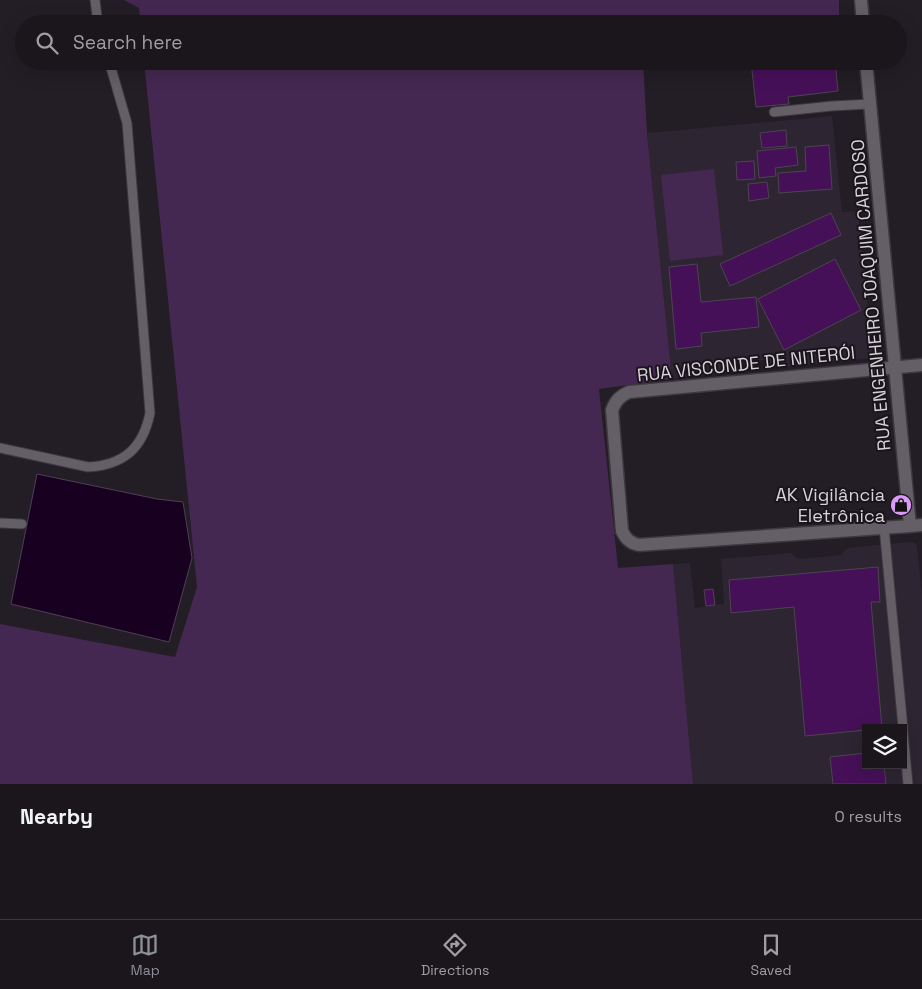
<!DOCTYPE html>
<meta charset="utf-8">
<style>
:root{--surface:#1a161c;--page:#272329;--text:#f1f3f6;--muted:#9f9fa3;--line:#38353b;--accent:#8c9099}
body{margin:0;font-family:"Space Grotesk",sans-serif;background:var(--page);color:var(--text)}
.controls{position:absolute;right:15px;bottom:15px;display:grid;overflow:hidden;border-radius:0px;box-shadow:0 5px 20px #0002}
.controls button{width:45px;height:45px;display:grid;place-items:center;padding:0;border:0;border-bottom:1px solid var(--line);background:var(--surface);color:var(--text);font:25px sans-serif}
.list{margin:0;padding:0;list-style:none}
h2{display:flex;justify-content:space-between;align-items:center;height:65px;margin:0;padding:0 20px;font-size:21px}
h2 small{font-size:16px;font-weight:400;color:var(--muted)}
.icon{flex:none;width:28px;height:28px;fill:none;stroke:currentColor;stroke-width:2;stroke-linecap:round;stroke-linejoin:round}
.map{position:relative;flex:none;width:922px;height:784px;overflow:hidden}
.search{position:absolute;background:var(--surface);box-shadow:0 5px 20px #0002;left:15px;right:15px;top:15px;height:55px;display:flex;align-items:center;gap:12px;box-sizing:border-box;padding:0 18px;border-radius:28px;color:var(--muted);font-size:19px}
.sheet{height:135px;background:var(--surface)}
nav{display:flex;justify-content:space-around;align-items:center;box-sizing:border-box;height:70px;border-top:1px solid var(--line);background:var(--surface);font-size:14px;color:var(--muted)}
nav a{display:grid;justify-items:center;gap:2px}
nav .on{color:var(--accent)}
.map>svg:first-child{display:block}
.built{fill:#2d2531;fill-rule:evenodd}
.green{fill:#452851}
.water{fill:#170020;stroke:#503f57}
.building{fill:#461058;stroke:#4b454e}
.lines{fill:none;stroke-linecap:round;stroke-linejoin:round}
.service-casing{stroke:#3c383e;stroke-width:11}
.minor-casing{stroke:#3c383e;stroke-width:15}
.tertiary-casing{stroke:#3c383e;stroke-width:15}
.service{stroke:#645e67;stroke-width:9}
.minor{stroke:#645e67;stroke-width:12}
.tertiary{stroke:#645e67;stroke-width:12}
.labels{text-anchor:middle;stroke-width:4;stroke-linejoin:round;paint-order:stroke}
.street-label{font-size:18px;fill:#d6d2d7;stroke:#1a141c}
.poi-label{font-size:18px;fill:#d6d2d7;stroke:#1a141c;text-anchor:end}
</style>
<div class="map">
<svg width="922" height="784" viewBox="0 0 922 784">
<rect width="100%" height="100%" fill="#231d25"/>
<!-- built -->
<g class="built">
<path d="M832 116 842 212 858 211 873 358 776 368 765 360 738 363 724 374 672 379 647 133Z"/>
<path d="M910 542 914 543 917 546 922 595V784H693L673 564 690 563 695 608 724 604 721 559 791 553 798 559 841 555 847 548ZM866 728H903V765H866Z"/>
</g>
<!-- green -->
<g class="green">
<path d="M124 0H839V18L771 24H140L139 8Z"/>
<path d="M144 61H643L647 133 672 379 599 389 618 568 673 564 693 784H0V624L175 657 197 587Z"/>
<path d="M714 169 723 255 670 261 661 175Z"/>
</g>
<!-- water -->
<path class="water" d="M37 474 157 499 183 502 192 558 169 642 11 604Z"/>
<!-- building -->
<g class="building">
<path d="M751 61H835L838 91 788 97 789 104 756 107Z"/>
<path d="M786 130 787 146 762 148 760 133Z"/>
<path d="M829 145 832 189 779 193 778 173 806 171 805 147Z"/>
<path d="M796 147 798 165 775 168 776 176 759 178 757 151Z"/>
<path d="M754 161 755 179 737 180 736 162Z"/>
<path d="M767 182 769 198 749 201 748 184Z"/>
<path d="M831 213 841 235 730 286 720 264Z"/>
<path d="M835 259 861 310 784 350 758 299Z"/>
<path d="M697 264 701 302 756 297 759 327 701 333 702 346 676 349 669 267Z"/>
<path d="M878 567 880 602H871L882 728H866V730L805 736 794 607 731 613 729 580Z"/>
<path d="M713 589 715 605 706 606 704 590Z"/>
<path d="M866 753V765H884L886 784H833L830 757Z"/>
</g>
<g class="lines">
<!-- service casing -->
<g class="service-casing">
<g id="service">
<path d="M95 0 98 24"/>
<path d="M774 112 832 106 870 104"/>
<path d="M0 448 88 467C124 465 143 448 150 413L127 123 109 61"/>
<path d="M0 523 22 524"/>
<path d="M884 527 903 728"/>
<path d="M903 731 908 784"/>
</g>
</g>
<!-- minor casing -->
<g class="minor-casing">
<path id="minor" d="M910 526 639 545C630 543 626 539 622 531L612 410C616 400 620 396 629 392L922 365"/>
</g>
<!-- tertiary casing -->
<g class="tertiary-casing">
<g id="tertiary">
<path d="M861 0 863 24"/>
<path d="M866 61 910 526 922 525"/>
</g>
</g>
<!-- service -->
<use href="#service" class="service"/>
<!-- minor -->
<use href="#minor" class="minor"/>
<!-- tertiary -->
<use href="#tertiary" class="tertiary"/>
</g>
<!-- icons -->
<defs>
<g id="shop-disc" transform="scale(1.125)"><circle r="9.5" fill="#db9af6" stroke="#1a141c"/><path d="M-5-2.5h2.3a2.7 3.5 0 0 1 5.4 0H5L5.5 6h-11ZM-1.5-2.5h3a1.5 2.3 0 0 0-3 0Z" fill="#111"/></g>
</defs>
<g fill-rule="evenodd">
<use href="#shop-disc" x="901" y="505"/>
</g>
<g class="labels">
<!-- street labels -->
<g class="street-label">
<text transform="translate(871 295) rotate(-95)" y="6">RUA ENGENHEIRO JOAQUIM CARDOSO</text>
<text transform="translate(746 364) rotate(-6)" y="6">RUA VISCONDE DE NITERÓI</text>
</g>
<!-- poi labels -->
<g class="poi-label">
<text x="885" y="501">AK Vigilância<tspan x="885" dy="21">Eletrônica</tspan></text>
</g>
</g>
</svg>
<div class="controls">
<button><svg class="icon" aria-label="layers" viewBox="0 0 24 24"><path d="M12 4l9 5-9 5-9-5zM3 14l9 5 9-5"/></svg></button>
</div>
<div class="search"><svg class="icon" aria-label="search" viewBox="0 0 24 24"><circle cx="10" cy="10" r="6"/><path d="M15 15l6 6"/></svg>Search here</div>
</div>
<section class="sheet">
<h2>Nearby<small>0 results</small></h2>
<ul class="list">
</ul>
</section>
<nav>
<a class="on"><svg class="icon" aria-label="map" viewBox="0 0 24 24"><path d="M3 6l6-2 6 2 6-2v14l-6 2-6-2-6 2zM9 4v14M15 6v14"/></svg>Map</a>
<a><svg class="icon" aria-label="directions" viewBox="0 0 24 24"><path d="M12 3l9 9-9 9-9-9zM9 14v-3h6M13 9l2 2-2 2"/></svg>Directions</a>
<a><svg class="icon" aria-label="saved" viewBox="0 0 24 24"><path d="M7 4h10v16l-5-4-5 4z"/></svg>Saved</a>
</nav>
